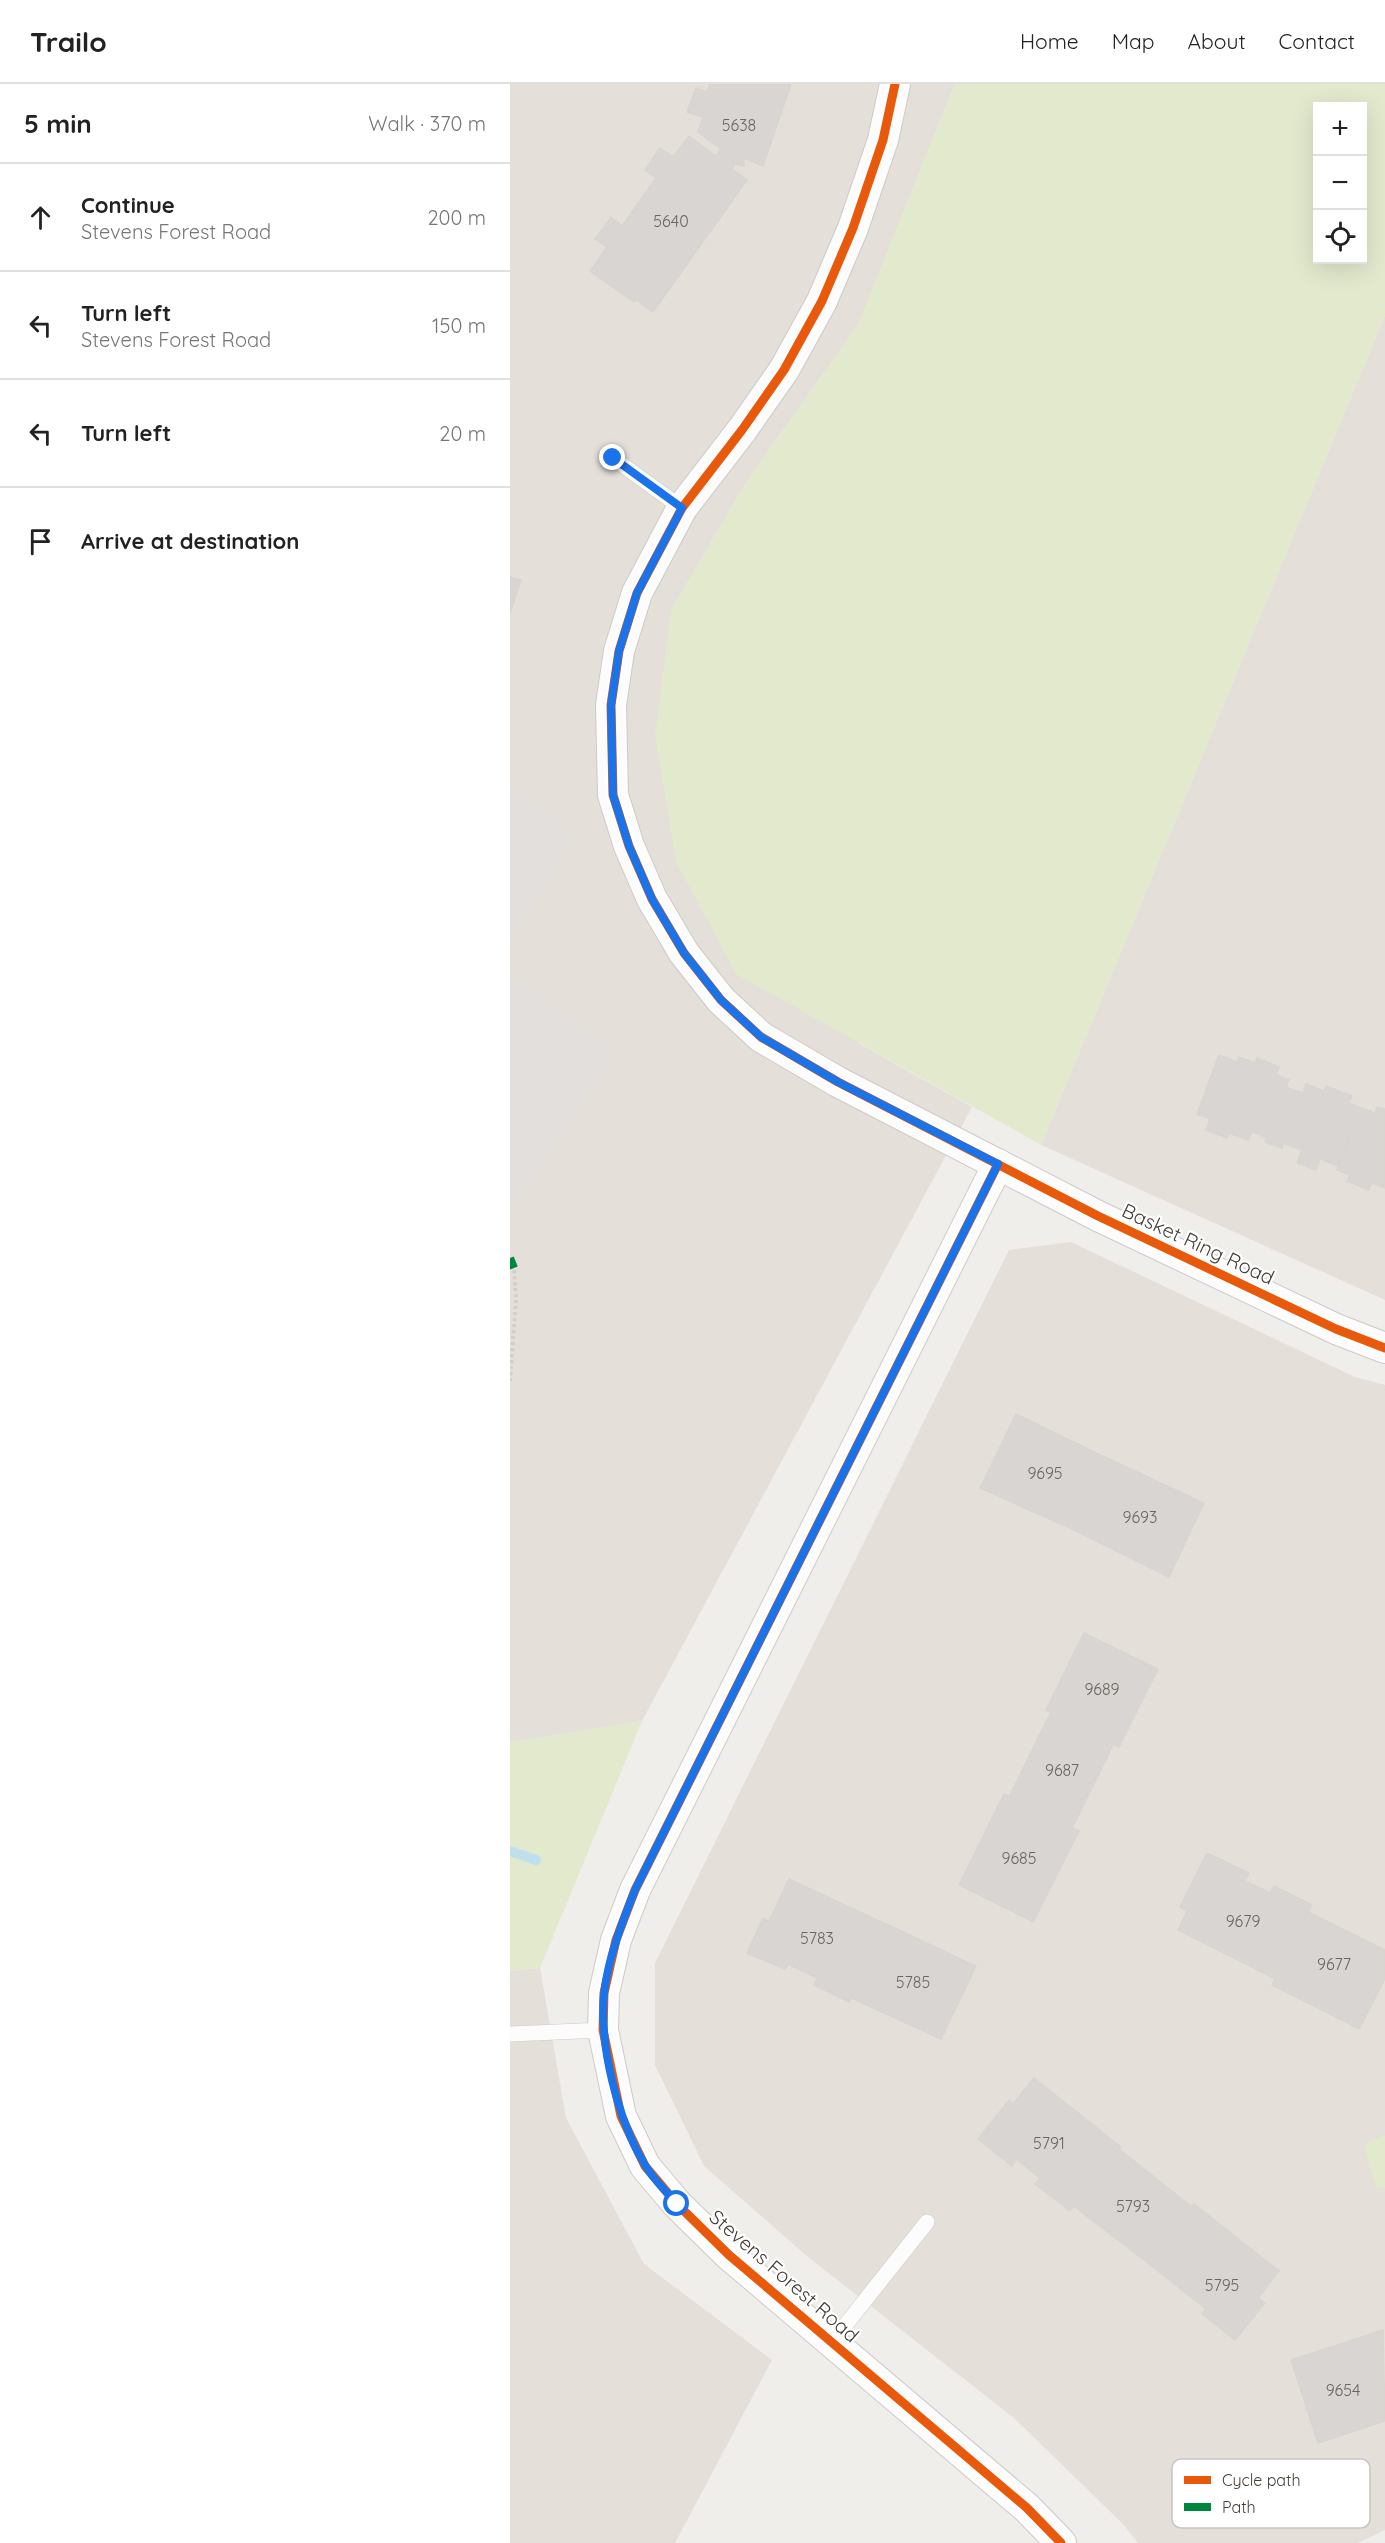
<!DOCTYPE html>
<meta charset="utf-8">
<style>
:root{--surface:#fff;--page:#f6f6f6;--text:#222;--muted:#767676;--line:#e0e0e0}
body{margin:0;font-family:Quicksand,sans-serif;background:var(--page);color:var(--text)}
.controls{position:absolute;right:18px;top:18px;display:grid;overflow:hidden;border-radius:0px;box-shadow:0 6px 24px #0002}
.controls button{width:54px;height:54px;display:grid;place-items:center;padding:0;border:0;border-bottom:2px solid var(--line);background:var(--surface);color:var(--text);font:30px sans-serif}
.stop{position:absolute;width:18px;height:18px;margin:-14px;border:4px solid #1a73e8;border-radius:50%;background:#fff}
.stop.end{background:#1a73e8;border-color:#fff;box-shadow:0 2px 6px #0008}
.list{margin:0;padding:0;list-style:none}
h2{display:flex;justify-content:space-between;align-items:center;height:78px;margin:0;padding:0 24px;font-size:26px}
h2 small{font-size:20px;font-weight:400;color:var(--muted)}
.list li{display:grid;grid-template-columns:39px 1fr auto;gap:18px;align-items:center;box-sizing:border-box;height:108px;padding:0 24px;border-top:2px solid var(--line)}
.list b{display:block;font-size:22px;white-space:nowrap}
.list p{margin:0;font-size:20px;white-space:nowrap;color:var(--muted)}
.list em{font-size:20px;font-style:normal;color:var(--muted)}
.icon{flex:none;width:33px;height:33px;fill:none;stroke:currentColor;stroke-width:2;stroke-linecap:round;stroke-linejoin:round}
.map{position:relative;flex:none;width:875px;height:2459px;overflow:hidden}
header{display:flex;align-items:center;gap:36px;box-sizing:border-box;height:84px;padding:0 30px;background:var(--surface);border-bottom:2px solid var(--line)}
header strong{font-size:28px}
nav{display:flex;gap:33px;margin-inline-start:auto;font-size:21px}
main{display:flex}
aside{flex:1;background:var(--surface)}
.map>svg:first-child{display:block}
.residential{fill:#e4dfd9}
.green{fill:#e2e9cd;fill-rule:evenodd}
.parking{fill:#e2dfdc}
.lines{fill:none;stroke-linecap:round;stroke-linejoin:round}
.stream{stroke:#bee0ec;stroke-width:10}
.building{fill:#d8d5d2;stroke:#d8d5d1;stroke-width:1.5}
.service-casing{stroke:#cdcac7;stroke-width:16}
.minor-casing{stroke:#cdcac7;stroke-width:32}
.path{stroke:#d1cecb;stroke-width:4;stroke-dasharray:3 3;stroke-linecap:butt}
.service{stroke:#fdfcfc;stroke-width:15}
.minor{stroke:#fdfcfc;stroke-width:30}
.quiet{stroke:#00873e;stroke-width:8;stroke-dasharray:15 8;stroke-linecap:butt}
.cycleway-casing{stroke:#fff;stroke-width:13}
.cycleway{stroke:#e8590c;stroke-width:9}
.route{stroke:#1a73e8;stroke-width:8}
.labels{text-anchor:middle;stroke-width:4.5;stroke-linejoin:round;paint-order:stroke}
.number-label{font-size:16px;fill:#6c655f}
.street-label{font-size:20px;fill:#463e37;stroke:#fff}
.key{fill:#fff;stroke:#c8c5c3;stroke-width:1.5}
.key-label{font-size:16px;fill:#463e37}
</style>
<header>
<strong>Trailo</strong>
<nav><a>Home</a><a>Map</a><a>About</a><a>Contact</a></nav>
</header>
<main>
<aside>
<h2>5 min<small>Walk · 370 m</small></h2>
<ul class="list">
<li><svg class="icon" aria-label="ahead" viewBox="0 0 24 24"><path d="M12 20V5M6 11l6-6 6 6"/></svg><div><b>Continue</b><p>Stevens Forest Road</p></div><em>200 m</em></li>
<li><svg class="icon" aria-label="left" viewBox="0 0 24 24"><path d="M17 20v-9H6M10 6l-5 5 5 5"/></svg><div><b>Turn left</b><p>Stevens Forest Road</p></div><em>150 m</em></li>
<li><svg class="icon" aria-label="left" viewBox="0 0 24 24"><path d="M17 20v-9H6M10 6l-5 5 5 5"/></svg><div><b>Turn left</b></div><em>20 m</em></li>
<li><svg class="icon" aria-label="arrive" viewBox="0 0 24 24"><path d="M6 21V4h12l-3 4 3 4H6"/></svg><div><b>Arrive at destination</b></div></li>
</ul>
</aside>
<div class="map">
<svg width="875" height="2459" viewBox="0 0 875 2459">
<rect width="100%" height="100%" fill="#f0eeeb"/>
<!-- residential -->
<g class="residential">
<path d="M0 0H445L348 241 239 394 161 526 348 959 462 1023 132 1637 0 1658Z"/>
<path d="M875 231V1216L531 1061Z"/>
<path d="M561 1158 845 1293 875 1301V2446L848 2459H628L613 2440 504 2334 298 2173 194 2082 145 1981V1879L499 1166Z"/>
<path d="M30 1884 56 2034 134 2180 262 2276 165 2459H0V1887Z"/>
</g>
<!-- green -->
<g class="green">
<path d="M445 0H875V231L531 1061 226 890 166 778 145 651 161 526 239 394 348 241ZM852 22V176H808V22Z"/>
<path d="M132 1637 30 1884 0 1887V1658Z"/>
<path d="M875 2052V2104L866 2103 854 2063 860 2057Z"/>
</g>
<!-- parking -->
<g class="parking">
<path d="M0 703 64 751 0 856Z"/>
<path d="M0 888 105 969 3 1123H0Z"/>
</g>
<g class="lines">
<!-- stream -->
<path class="stream" d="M0 1767 26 1776"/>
</g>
<!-- building -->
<g class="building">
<path d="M200 0H281L253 82 211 65 188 48 193 33 177 28 186 4 197 8Z"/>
<path d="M179 52 206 72 211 65 234 75V82L225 80 222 85 237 96 143 228 126 216 124 218 80 187 97 163 85 155 101 133 112 142 146 94 135 86 150 64 163 73Z"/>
<path d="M0 493 11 496 0 529Z"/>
<path d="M709 971 727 978 729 973 746 979 717 1054 696 1046 700 1035 687 1030Z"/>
<path d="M747 974 769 983 766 991 779 996 756 1053 742 1048 738 1056 719 1049Z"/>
<path d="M796 1000 815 1007 792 1066 773 1059 772 1064 755 1058 776 1003 793 1009Z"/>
<path d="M816 1002 842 1012 839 1019 851 1024 828 1082 810 1075 806 1086 787 1079Z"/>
<path d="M867 1023 875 1025V1063L859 1106 837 1097 840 1091 827 1086 851 1024 865 1029Z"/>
<path d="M875 1063V1104L861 1099Z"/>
<path d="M506 1330 599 1375 566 1447 470 1404Z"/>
<path d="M599 1375 694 1419 659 1493 566 1447Z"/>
<path d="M574 1549 648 1585 609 1663 536 1626Z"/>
<path d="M541 1628 604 1659 562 1744 499 1713Z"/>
<path d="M494 1710 569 1747 523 1838 449 1801Z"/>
<path d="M697 1769 739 1789 735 1797 760 1809 764 1802 802 1821 765 1895 668 1846 677 1827 670 1823Z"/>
<path d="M279 1795 376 1840 339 1918 304 1901 307 1894 278 1880 275 1885 237 1869 253 1834 259 1837Z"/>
<path d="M798 1828 875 1866V1894L849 1945 762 1901Z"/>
<path d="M376 1840 466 1882 431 1955 341 1914Z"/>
<path d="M524 1994 611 2063 560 2127 525 2100 530 2094 506 2075 502 2082 468 2055 499 2016 503 2020Z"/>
<path d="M609 2065 682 2123 638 2179 564 2122Z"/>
<path d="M684 2120 769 2187 748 2214 755 2219 725 2256 692 2230 696 2225 638 2179Z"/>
<path d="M873 2246 875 2337 808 2359 781 2276Z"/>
</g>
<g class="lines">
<!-- service casing -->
<g class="service-casing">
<g id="service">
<path d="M103 374 172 424"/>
<path d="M0 1950 93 1946"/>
<path d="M322 2258 417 2138"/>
</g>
</g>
<!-- minor casing -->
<g class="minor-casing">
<g id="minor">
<path d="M385 0 373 56 343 144 312 217 274 286 232 346 172 424 127 509 109 567 101 621 103 711 119 762 142 815 174 869 211 916 251 953 328 998 588 1132 826 1245 875 1264"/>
<path d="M488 1080 125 1806 106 1856 94 1909 93 1946 111 2032 135 2082 167 2120 219 2171 517 2424 551 2459"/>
</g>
</g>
<!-- path -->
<path class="path" d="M0 1297 6 1216 4 1184"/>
<!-- service -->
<use href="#service" class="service"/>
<!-- minor -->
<use href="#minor" class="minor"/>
<!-- quiet -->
<path class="quiet" d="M0 1174 4 1184"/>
<!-- cycleway casing -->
<g class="cycleway-casing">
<g id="cycleway">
<path d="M385 0 373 56 343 144 312 217 274 286 232 346 172 424 127 509 109 567 101 621 103 711 119 762 142 815 174 869 211 916 251 953 328 998 588 1132 826 1245 875 1264"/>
<path d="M488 1080 125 1806 106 1856 94 1909 93 1946 111 2032 135 2082 167 2120 219 2171 517 2424 551 2459"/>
</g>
</g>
<!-- cycleway -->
<use href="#cycleway" class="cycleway"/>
</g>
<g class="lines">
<!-- route -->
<path class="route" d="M103 374 172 424 127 509 109 567 101 621 103 711 119 762 142 815 174 869 211 916 251 953 328 998 488 1080 125 1806C112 1839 98 1874 94 1910 89 1962 108 2036 135 2081 143 2095 156 2107 167 2120"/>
</g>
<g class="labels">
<!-- number labels -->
<g class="number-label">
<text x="229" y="47">5638</text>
<text x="161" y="143">5640</text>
<text x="535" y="1395">9695</text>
<text x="630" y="1439">9693</text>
<text x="592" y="1611">9689</text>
<text x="552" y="1692">9687</text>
<text x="509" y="1780">9685</text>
<text x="733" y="1843">9679</text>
<text x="307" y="1860">5783</text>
<text x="824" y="1886">9677</text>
<text x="403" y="1904">5785</text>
<text x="539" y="2065">5791</text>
<text x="623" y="2128">5793</text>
<text x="712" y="2207">5795</text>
<text x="833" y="2312">9654</text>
</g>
<!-- street labels -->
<g class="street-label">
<text transform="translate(688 1160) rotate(25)" y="7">Basket Ring Road</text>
<text transform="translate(274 2192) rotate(41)" y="7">Stevens Forest Road</text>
</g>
</g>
<!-- legend -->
<rect x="662" y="2375" width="198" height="69" rx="9" class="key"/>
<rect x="674" y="2392" width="27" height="8" fill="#e8590c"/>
<rect x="674" y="2419" width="27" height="8" fill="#00873e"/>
<g class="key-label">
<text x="712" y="2402">Cycle path</text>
<text x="712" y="2429">Path</text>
</g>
</svg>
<div class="controls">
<button>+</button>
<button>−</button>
<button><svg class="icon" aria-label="locate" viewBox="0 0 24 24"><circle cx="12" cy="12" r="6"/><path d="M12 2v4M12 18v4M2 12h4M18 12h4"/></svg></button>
</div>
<div class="stop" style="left:167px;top:2120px"></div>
<div class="stop end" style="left:103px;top:374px"></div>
</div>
</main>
